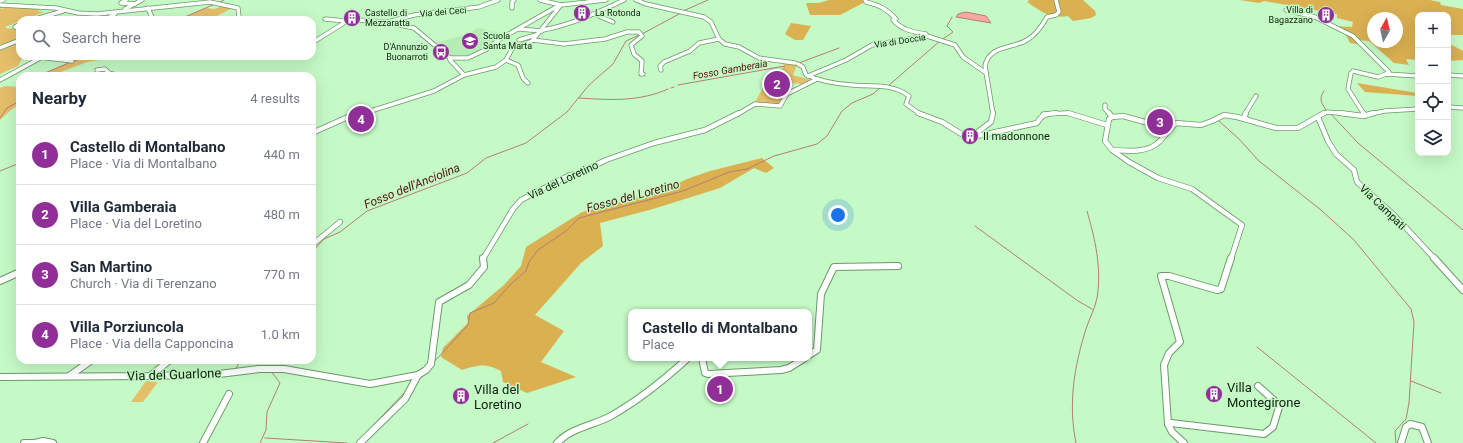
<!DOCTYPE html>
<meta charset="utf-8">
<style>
:root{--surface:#fff;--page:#f6f6f7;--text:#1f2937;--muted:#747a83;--line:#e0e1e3;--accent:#902f97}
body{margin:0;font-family:Roboto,sans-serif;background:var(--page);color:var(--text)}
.controls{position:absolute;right:12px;top:12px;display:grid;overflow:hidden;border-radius:8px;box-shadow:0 4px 16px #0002}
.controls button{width:36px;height:36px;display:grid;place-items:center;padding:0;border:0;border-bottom:1px solid var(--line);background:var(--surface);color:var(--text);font:20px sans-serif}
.compass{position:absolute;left:1367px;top:12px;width:36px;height:36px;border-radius:50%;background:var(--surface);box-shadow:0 4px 16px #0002;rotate:8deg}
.you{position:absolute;left:838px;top:215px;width:14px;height:14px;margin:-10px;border:3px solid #fff;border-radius:50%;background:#1a73e8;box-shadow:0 0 0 6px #1a73e833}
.badge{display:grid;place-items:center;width:26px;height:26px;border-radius:50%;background:var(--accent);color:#fff;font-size:13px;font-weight:700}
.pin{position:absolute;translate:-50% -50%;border:2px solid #fff;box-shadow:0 1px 4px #0006}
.popup{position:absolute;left:628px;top:309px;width:184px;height:52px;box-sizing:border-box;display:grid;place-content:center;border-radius:8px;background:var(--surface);filter:drop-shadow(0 1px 3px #0005);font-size:13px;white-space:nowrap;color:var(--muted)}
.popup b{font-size:15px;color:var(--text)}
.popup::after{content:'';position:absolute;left:50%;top:100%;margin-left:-8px;border:8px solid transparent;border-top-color:var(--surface)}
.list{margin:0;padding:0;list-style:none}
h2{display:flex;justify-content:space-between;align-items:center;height:52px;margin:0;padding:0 16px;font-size:17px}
h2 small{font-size:13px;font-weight:400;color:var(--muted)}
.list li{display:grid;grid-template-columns:26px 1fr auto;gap:12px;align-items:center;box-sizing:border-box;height:60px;padding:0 16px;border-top:1px solid var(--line)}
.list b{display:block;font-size:15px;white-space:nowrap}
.list p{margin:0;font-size:13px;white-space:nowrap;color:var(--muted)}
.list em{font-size:13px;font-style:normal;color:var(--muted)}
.icon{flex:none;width:22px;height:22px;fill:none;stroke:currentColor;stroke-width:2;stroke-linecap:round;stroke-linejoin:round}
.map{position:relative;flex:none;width:1463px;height:443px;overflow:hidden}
.search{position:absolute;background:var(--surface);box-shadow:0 4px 16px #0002;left:16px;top:16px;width:300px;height:44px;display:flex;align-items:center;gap:10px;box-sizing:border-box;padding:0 14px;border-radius:12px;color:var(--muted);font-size:15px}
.panel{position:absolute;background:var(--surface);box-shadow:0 4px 16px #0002;left:16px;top:72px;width:300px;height:292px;border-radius:12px}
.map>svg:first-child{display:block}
.built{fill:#b4eeb5}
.green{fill:#e5be6a}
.forest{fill:#dab051;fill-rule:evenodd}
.water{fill:#f9a7a0;stroke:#b27f74}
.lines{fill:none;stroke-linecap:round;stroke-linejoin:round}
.stream{stroke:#b27f74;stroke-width:1}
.minor-far2-casing{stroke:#6a9a6b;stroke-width:5}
.minor-far1-casing{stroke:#6a9a6b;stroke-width:6}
.minor-casing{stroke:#6a9a6b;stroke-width:8}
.minor-far2{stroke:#fff;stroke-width:3.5}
.minor-far1{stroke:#fff;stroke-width:4.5}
.minor{stroke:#fff;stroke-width:6}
.labels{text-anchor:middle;stroke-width:3;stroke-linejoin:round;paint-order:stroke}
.far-poi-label{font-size:9px;fill:#0d210e;stroke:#c5f9c5;text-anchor:start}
.far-street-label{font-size:9px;fill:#0d210e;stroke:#c5f9c5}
.far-water-label{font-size:10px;font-style:italic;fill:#4d1010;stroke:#c5f9c5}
.poi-label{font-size:11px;fill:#0d210e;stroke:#c5f9c5;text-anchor:start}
.street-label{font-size:11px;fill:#0d210e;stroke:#c5f9c5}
.water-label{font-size:12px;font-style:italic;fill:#4d1010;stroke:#c5f9c5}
.near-street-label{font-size:13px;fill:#0d210e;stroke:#c5f9c5}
.near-poi-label{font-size:13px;fill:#0d210e;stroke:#c5f9c5;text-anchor:start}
</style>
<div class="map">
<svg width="1463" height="443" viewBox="0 0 1463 443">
<rect width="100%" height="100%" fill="#c5f9c5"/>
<!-- built -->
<path class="built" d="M477 28 485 29V31L508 33 487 48 467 57H452L435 43 468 34Z"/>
<!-- green -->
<g class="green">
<path d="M223 6 232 8 213 18 203 20H177L206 8 214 9Z"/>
<path d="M0 7H5L0 9H2L8 7 41 9 37 11 44 12 5 27 8 29 13 28 20 31V39L0 47Z"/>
<path d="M20 41V56H23L18 66 0 74V49Z"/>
<path d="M85 56H123L87 62 53 75 37 76Z"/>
<path d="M785 63 797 65 793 75 811 80 803 84 789 83 778 106 755 102 771 74 778 75Z"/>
<path d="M5 86 20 87V104L11 110 0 120V88Z"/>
<path d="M146 381 158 382 143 402H131Z"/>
</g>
<!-- forest -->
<g class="forest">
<path d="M829 0H864L865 2 840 15H810L806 3H819Z"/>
<path d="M1028 0H1083L1095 11 1096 15 1091 18 1073 21 1068 16C1050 19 1042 12 1027 2L1029 1Z"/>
<path d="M1240 0H1430L1440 2 1441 5 1463 9V35H1448V15H1418V60L1406 59 1409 65 1394 63 1369 41 1359 40 1363 45 1350 43 1345 33 1334 29 1333 26 1352 27 1353 22 1337 18V14L1264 1 1259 3ZM1373 18H1397V42H1373Z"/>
<path d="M791 23 811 26 803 40H795L785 34Z"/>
<path d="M1448 43 1463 51V60L1448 61Z"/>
<path d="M1357 83 1417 93 1418 96 1365 92Z"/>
<path d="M762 158 774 168 766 173 754 168 720 188 653 209 600 223 603 246 581 263 535 315 564 331 541 362 576 377 527 393 503 382 501 371C485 363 479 365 462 370L441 357 443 348 468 323 467 316 504 285 521 266 526 247 582 212 660 192 687 179 710 171Z"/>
</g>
<!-- water -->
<path class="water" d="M966 12 986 16 991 23 956 17 958 14Z"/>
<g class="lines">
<!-- stream -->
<g class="stream">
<path d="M220 2 224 0"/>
<path d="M683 11 708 0"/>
<path d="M178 20 215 4"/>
<path d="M642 34 681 13"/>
<path d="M943 39 953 32 947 26 952 17"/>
<path d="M74 61 87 56"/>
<path d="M799 63 839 48"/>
<path d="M38 76 71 62"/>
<path d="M678 85 785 66"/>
<path d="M888 86 940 41"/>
<path d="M671 88 674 87"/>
<path d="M1324 91C1318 99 1322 104 1327 111"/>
<path d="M579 98C610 100 639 102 668 89"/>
<path d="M1330 113 1358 143 1463 230"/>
<path d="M0 118 7 108 20 101"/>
<path d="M1219 121 1239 139 1259 161 1321 210 1354 240 1411 309 1414 322 1409 403 1406 419 1395 431 1396 443"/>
<path d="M0 171 20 163"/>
<path d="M975 226 1078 301 1092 309"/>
<path d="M312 252 324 239 340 232 367 211 467 173 486 158 526 143 567 112 589 85 613 64 626 41 639 35"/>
<path d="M1257 347 1376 443"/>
<path d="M434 362 468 325 470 313 494 303 511 284 526 271 529 262 538 250 566 231 579 218 683 191 729 172 747 169 774 156 817 144 827 136 842 111 852 103 873 94 881 87"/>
<path d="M236 369 240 360"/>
<path d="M1411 381 1441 393"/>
<path d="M365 434 406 391"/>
<path d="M265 438 347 443"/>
<path d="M260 443 266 430 267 412 280 383 271 371"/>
<path d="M493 443 528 424"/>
<path d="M1076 443C1068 404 1074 367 1086 329 1089 319 1095 309 1097 298 1102 268 1095 239 1087 211"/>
</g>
<!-- minor-far2 casing -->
<g class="minor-far2-casing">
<g id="minor-far2">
<path d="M126 0 121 3 135 4"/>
<path d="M540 0 561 5 606 0"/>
<path d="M636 0 646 4 704 17 711 22 719 39 725 44 739 47 759 58 795 63"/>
<path d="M865 0 866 2C879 5 887 9 896 19L893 20C902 30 913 32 926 34"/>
<path d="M0 1 3 0"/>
<path d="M0 5 56 8 78 13 97 14 210 2 238 8 239 17 237 20"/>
<path d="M148 8 153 20"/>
<path d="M512 8V2L514 0"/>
<path d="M125 9 142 0"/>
<path d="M1286 10 1315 17 1353 36 1389 72 1386 74"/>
<path d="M594 14 613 22"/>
<path d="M325 19 346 21"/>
<path d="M32 20 63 11"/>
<path d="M104 20 115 14"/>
<path d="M388 22 414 15 479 7 498 0"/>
<path d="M20 24 15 27 20 29"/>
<path d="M519 29 542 31"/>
<path d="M543 30C571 25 599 12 624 0"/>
<path d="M519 40 536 35"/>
<path d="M533 40 564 44 605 39 627 32H639L642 36 631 45 634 54 642 61 641 74H643"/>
<path d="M312 43 347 21 359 20 385 22 414 28 450 58H468L487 49 500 39 558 6"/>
<path d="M0 48 20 40"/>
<path d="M29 56 72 61"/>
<path d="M450 58V60L464 75"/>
<path d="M506 60 518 65 523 78 528 83"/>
<path d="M798 64 803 67 806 75C820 81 837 84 852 85 872 87 892 83 909 96L906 104 920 114"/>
<path d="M97 70 105 69 109 73 120 76"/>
<path d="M661 70 660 66 664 62 690 51 699 43 719 39"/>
<path d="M1448 75 1463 76"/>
<path d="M808 76 846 60 872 45 927 36 955 45 963 57 986 73"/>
<path d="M0 80 44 56"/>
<path d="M1105 105V109L1110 114"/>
<path d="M1448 107 1463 108"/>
<path d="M353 114 374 110 434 91 464 75 496 67 506 60 512 49 532 41 561 5"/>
<path d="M738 114 755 104 780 106 787 94 817 79"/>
<path d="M993 114 985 66C989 45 1012 49 1027 40 1036 35 1042 26 1047 17L1056 15 1059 12 1056 0"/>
<path d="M1043 114 1066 113 1071 114"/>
<path d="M1245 114 1256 96"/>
<path d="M1323 114 1327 112 1349 114"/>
<path d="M1364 114 1348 89 1351 73 1353 71 1378 77 1386 74 1418 76"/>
<path d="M1370 114 1385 111 1418 109"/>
</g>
</g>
<!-- minor-far1 casing -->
<g class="minor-far1-casing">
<g id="minor-far1">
<path d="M918 113 942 122 968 138 1037 123C1042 114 1046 114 1056 113"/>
<path d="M1068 113 1107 125"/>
<path d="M1109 113 1112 117"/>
<path d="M1246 113 1244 117 1247 119"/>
<path d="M1340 113 1363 116 1374 113"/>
<path d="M1363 113 1365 116"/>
<path d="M1112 117 1109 119 1105 141 1112 150 1129 162 1158 178 1192 189 1242 225 1231 259"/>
<path d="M1112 117 1123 116 1152 124 1155 123"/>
<path d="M1318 117 1328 141 1336 154 1354 170 1357 182 1394 215 1435 259"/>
<path d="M312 133 357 113"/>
<path d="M976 136 975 134 991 122 993 113"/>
<path d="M1113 150C1127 151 1148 153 1159 142 1165 136 1169 129 1176 123L1201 125 1212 121 1224 115 1237 117 1276 128H1298L1324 113"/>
<path d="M312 245 340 222"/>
<path d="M483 259 513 209 521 200 570 175 577 174 606 160 654 143 705 130 739 113"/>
</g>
</g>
<!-- minor casing -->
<g class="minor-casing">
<g id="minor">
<path d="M1434 258 1463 290"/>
<path d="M0 281 20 272"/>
<path d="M809 355 817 350 821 294 834 267 898 266"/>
<path d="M702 358 705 373 708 374 781 370 789 368 805 358"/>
<path d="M69 376 92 360"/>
<path d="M150 376 170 360"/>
<path d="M0 377 150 376 219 374 259 369H284L370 384 418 375"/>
<path d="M1168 424 1171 423 1264 434 1273 427 1279 407 1277 403 1258 386"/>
<path d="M24 443H37"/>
<path d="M35 443 43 441 53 443"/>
<path d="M203 443 229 394"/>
<path d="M360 443 405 399 418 375 426 370 431 364 439 302 469 285 484 267 483 258"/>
<path d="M557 443C571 428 591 426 609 417 638 401 664 380 688 358"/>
<path d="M1184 443 1172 432 1168 424 1164 365 1169 353 1180 342 1161 276H1169L1217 290 1221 289 1231 258"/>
<path d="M1401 443 1406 427 1410 424 1422 427 1428 443"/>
</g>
</g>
<!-- minor-far2 -->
<use href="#minor-far2" class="minor-far2"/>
<!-- minor-far1 -->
<use href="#minor-far1" class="minor-far1"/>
<!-- minor -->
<use href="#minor" class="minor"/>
</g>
<!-- icons -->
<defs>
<g id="building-disc" transform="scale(0.9)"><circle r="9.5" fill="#902f97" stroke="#c5f9c5"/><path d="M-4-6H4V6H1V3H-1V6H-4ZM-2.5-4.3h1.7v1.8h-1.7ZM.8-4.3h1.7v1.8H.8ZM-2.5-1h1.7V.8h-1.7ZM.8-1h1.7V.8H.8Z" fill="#fff"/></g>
<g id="school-disc" transform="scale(0.9)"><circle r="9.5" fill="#902f97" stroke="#c5f9c5"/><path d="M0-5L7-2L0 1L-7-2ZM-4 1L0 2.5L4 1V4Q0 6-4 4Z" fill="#fff"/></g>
<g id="bus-disc" transform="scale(0.9)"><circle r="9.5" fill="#902f97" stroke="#c5f9c5"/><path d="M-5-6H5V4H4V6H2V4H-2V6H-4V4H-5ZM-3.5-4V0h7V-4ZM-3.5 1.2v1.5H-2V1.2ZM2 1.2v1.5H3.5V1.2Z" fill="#fff"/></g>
</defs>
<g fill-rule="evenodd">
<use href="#building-disc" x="582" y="13"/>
<use href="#building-disc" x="1326" y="15"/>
<use href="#building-disc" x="352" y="18"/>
<use href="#school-disc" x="470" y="41"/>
<use href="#bus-disc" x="441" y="52"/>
<use href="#building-disc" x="970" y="136"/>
<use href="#building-disc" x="1214" y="394"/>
<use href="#building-disc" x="461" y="396"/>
</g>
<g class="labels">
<!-- far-poi labels -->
<g class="far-poi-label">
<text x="1313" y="13" text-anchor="end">Villa di<tspan x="1313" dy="10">Bagazzano</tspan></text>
<text x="365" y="16">Castello di<tspan x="365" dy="10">Mezzaratta</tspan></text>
<text x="595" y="16">La Rotonda</text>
<text x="483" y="39">Scuola<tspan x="483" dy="10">Santa Marta</tspan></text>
<text x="428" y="50" text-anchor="end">D'Annunzio<tspan x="428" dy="10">Buonarroti</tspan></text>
</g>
<!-- far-street labels -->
<g class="far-street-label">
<text transform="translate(443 12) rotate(-5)" y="3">Via dei Ceci</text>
<text transform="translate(900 41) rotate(-9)" y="3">Via di Doccia</text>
</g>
<!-- far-water labels -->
<g class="far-water-label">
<text transform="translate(730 69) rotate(-10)" y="4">Fosso Gamberaia</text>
</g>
<!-- poi labels -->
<g class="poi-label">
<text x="983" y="140">Il madonnone</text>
</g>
<!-- street labels -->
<g class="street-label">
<text transform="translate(563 180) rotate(-25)" y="4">Via del Loretino</text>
<text transform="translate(1383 207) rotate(44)" y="4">Via Campati</text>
</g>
<!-- water labels -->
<g class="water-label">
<text transform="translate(412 186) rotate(-22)" y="4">Fosso dell'Anciolina</text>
<text transform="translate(633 196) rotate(-15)" y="4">Fosso del Loretino</text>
</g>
<!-- near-street labels -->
<g class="near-street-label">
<text transform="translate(174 374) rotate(-2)" y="5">Via del Guarlone</text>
</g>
<!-- near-poi labels -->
<g class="near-poi-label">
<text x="1227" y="392">Villa<tspan x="1227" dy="15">Montegirone</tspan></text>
<text x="474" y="394">Villa del<tspan x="474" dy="15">Loretino</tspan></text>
</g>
</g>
</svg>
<div class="controls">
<button>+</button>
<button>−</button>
<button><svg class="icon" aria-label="locate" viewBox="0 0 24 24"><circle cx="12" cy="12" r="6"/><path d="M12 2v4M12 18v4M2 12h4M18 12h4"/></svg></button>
<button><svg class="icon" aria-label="layers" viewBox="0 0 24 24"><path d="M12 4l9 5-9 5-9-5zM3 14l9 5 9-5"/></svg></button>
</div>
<svg class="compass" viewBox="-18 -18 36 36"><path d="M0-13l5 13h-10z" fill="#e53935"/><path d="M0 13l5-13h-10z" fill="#747a83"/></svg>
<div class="you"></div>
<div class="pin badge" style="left:720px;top:389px">1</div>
<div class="popup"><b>Castello di Montalbano</b>Place</div>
<div class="pin badge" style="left:777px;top:84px">2</div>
<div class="pin badge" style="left:1160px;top:122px">3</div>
<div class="pin badge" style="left:361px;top:119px">4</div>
<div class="search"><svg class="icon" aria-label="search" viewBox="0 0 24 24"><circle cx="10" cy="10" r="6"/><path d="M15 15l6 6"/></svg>Search here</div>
<section class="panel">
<h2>Nearby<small>4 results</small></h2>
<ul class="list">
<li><span class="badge">1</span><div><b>Castello di Montalbano</b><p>Place · Via di Montalbano</p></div><em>440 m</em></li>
<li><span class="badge">2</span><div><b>Villa Gamberaia</b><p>Place · Via del Loretino</p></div><em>480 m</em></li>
<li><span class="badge">3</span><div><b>San Martino</b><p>Church · Via di Terenzano</p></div><em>770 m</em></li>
<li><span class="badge">4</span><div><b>Villa Porziuncola</b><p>Place · Via della Capponcina</p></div><em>1.0 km</em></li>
</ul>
</section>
</div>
